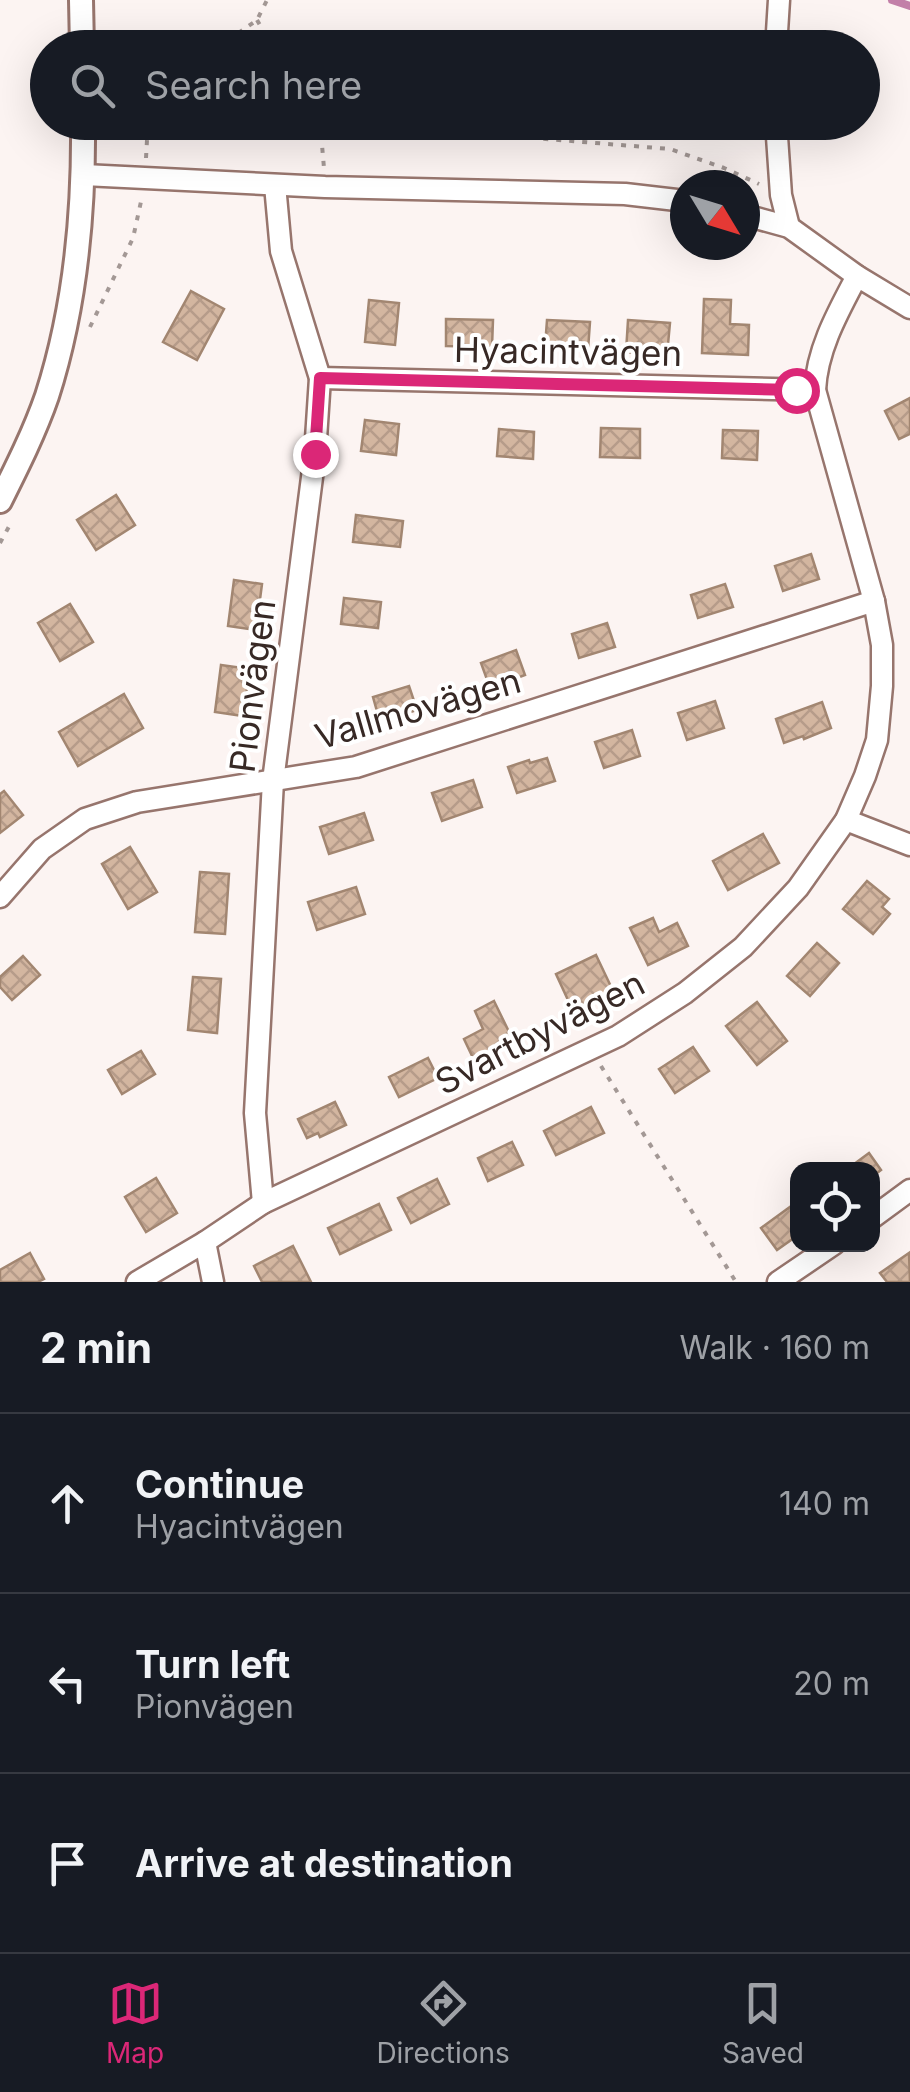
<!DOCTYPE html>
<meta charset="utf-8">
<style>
:root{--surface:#171b24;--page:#20242c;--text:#f1f3f6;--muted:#9ea1a6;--line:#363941;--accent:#db2777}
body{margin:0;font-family:Inter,sans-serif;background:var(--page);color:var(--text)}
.controls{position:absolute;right:30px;bottom:30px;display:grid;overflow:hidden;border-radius:20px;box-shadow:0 10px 40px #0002}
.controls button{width:90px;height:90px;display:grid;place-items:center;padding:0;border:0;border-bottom:2px solid var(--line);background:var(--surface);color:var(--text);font:50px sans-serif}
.compass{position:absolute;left:670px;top:170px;width:90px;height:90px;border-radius:50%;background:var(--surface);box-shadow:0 10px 40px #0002;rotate:128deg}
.stop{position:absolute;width:30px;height:30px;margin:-22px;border:8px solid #db2777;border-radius:50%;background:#fff}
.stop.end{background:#db2777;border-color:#fff;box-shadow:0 2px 10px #0008}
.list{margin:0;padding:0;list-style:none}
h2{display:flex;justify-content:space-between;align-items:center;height:130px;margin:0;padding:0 40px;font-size:42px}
h2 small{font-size:32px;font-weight:400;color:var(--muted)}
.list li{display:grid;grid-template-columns:65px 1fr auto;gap:30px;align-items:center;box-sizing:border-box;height:180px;padding:0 40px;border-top:2px solid var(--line)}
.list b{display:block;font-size:38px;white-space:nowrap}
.list p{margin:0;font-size:32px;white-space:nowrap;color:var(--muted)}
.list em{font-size:32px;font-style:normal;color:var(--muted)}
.icon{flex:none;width:55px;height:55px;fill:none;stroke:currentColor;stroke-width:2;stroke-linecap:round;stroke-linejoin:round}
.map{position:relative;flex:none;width:910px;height:1282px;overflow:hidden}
.search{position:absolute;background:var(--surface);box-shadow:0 10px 40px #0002;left:30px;right:30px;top:30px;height:110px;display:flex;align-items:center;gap:25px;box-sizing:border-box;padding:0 35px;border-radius:55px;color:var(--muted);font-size:38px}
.sheet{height:670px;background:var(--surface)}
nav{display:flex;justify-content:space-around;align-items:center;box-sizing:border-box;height:140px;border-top:2px solid var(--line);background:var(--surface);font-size:28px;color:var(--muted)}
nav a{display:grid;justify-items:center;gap:5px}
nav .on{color:var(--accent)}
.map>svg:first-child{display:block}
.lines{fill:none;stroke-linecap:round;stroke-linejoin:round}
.stream{stroke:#c27fa8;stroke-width:8}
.building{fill:url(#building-cross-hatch);stroke:#a28671;stroke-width:2.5}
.minor-casing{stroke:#97756d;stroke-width:25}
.tertiary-casing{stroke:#97756d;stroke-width:28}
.path{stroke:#a39895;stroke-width:4;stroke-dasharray:5 8;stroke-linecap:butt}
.minor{stroke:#fff;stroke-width:20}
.tertiary{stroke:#fff;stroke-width:22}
.route{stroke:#db2777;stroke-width:12}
.labels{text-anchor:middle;stroke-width:8;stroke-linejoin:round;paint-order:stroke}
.street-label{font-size:35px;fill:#372925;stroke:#fff}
</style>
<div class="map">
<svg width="910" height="1282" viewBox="0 0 910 1282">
<defs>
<pattern id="building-cross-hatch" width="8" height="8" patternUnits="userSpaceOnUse" patternTransform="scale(2.5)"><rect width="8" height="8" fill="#d3b6a0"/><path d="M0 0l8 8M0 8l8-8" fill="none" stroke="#b69c8a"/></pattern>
</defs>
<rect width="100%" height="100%" fill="#fcf4f2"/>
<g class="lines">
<!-- stream -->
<path class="stream" d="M892 0 910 6"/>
</g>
<!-- building -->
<g class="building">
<path d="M191 291 224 309 197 360 163 342Z"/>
<path d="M704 299 731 300 730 324 749 325 748 355 702 353Z"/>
<path d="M369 300 399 303 395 345 365 342Z"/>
<path d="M446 319 493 320 492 347 446 346Z"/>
<path d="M547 320 590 322 588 350 545 347Z"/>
<path d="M628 320 670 323 667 355 626 352Z"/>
<path d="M910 398V434L899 439 885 411Z"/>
<path d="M365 420 399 424 396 455 361 451Z"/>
<path d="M601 428 640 429V458L600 457Z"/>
<path d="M499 429 534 432 533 459 497 456Z"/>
<path d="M723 430 758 431 757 460 722 458Z"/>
<path d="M116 495 135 525 96 550 77 520Z"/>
<path d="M356 515 403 521 400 547 353 542Z"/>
<path d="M811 554 819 579 783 591 775 566Z"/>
<path d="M234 580 262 584 256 630 228 626Z"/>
<path d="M725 584 733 607 698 618 691 595Z"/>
<path d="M344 598 381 602 378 628 341 624Z"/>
<path d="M70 604 93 642 60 661 38 623Z"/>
<path d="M607 623 615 647 579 658 572 634Z"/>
<path d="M516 650 525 675 490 688 481 663Z"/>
<path d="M221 665 250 669 243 716 215 712Z"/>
<path d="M409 686 417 710 380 722 373 697Z"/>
<path d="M124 694 143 728 78 766 59 732Z"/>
<path d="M715 701 724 728 687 740 678 713Z"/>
<path d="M822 702 831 728 804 739 803 736 784 743 776 719Z"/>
<path d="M632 730 640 756 604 768 595 742Z"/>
<path d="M547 758 555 781 517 793 508 767 529 760 530 763Z"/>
<path d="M473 780 482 807 442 821 432 793Z"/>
<path d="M4 791 23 815 0 833V794Z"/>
<path d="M364 813 373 840 329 854 320 827Z"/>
<path d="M763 834 779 863 728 890 713 861Z"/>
<path d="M130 847 157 892 128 909 102 864Z"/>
<path d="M200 872 229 874 225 934 195 932Z"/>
<path d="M867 881 889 899 882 907 890 914 873 934 843 909Z"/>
<path d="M356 887 365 914 317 930 308 902Z"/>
<path d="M653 918 659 932 677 923 688 946 648 965 630 928Z"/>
<path d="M817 943 839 963 810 996 787 976Z"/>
<path d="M596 955 614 993 574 1013 556 974Z"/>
<path d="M23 956 40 975 12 1000 0 987V977Z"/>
<path d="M193 977 221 979 217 1033 188 1030Z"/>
<path d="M494 1001 513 1040 474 1060 464 1039 483 1029 475 1011Z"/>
<path d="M757 1002 787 1041 757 1065 726 1026Z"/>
<path d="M693 1047 709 1071 675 1093 659 1069Z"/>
<path d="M141 1051 155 1074 122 1094 108 1070Z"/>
<path d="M428 1058 438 1078 399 1097 389 1077Z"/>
<path d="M335 1102 346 1125 320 1137 318 1133 307 1138 298 1119Z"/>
<path d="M591 1107 604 1133 556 1155 544 1131Z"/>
<path d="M512 1142 523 1165 488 1181 478 1158Z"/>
<path d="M869 1153 881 1170 872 1177V1170H846Z"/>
<path d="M156 1178 177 1213 146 1232 125 1197Z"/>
<path d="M437 1179 449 1204 411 1223 398 1198Z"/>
<path d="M379 1204 391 1230 340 1254 328 1228Z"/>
<path d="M794 1204 798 1209V1235L777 1250 761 1228Z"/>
<path d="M293 1246 311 1282H262L254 1266Z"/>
<path d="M30 1253 44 1279 38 1282H0V1270Z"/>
<path d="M909 1253 910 1282H887L880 1273Z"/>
</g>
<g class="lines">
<!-- minor casing -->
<g class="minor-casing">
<g id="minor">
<path d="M776 48 779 0"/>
<path d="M776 122 781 195 789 227"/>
<path d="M84 175 325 187 625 194 685 201"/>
<path d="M745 215 789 227 857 276 910 308"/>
<path d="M320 378 815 390"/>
<path d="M846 820 910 845"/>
<path d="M0 897 42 849 85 819 137 802 356 767 874 601"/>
<path d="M263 1203 255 1113 273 781 315 454 320 378 281 251 275 185"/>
<path d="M872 1218 910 1190"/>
<path d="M205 1242 213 1282"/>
<path d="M137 1282 205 1242 263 1203 618 1036 685 993 743 947 798 888 846 820 865 776 877 740 882 686V645L874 601 815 390C817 349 838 312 857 276"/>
<path d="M778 1282 834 1244"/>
</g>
</g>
<!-- tertiary casing -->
<g class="tertiary-casing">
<g id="tertiary">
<path d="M81 0 82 48"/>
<path d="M0 501C17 467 35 431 47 396 75 309 84 213 83 122"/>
</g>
</g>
<!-- path -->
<g class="path">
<path d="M257 20 273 48"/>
<path d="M217 48 257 20 267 0"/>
<path d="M320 122 324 168"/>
<path d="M336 122 670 149 724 168 759 184"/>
<path d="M146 158 148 122"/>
<path d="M90 327 133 238 142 197"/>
<path d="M0 543 12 521"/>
<path d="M601 1066 736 1282"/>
</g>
<!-- minor -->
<use href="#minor" class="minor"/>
<!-- tertiary -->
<use href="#tertiary" class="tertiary"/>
</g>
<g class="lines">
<!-- route -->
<path class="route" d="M315 454 320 378 796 390"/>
</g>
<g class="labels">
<!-- street labels -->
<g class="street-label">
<text transform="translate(568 352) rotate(1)" y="12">Hyacintvägen</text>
<text transform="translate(253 686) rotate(-83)" y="12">Pionvägen</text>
<text transform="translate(418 709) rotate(-16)" y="12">Vallmovägen</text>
<text transform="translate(540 1033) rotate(-27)" y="12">Svartbyvägen</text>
</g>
</g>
</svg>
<div class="controls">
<button><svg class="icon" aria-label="locate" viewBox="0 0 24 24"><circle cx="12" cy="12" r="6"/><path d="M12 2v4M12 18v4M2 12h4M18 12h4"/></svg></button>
</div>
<svg class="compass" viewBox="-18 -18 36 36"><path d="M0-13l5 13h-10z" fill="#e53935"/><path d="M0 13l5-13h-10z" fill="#9ea1a6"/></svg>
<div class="stop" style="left:796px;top:390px"></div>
<div class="stop end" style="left:315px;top:454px"></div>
<div class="search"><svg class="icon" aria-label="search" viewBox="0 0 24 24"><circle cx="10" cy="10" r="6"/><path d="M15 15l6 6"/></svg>Search here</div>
</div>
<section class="sheet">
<h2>2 min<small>Walk · 160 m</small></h2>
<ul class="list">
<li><svg class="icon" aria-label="ahead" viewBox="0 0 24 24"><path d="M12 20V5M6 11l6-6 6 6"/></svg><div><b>Continue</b><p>Hyacintvägen</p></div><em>140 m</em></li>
<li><svg class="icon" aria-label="left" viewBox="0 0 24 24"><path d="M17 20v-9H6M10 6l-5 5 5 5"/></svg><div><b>Turn left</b><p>Pionvägen</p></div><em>20 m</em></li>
<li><svg class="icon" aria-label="arrive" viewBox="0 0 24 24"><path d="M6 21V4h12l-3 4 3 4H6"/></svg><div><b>Arrive at destination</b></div></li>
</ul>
</section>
<nav>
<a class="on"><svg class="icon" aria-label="map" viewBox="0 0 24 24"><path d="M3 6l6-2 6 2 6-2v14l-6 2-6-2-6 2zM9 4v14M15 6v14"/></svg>Map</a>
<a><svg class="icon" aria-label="directions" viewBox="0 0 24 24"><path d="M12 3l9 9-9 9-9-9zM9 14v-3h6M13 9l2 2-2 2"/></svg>Directions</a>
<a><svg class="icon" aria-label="saved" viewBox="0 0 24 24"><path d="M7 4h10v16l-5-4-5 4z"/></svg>Saved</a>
</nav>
